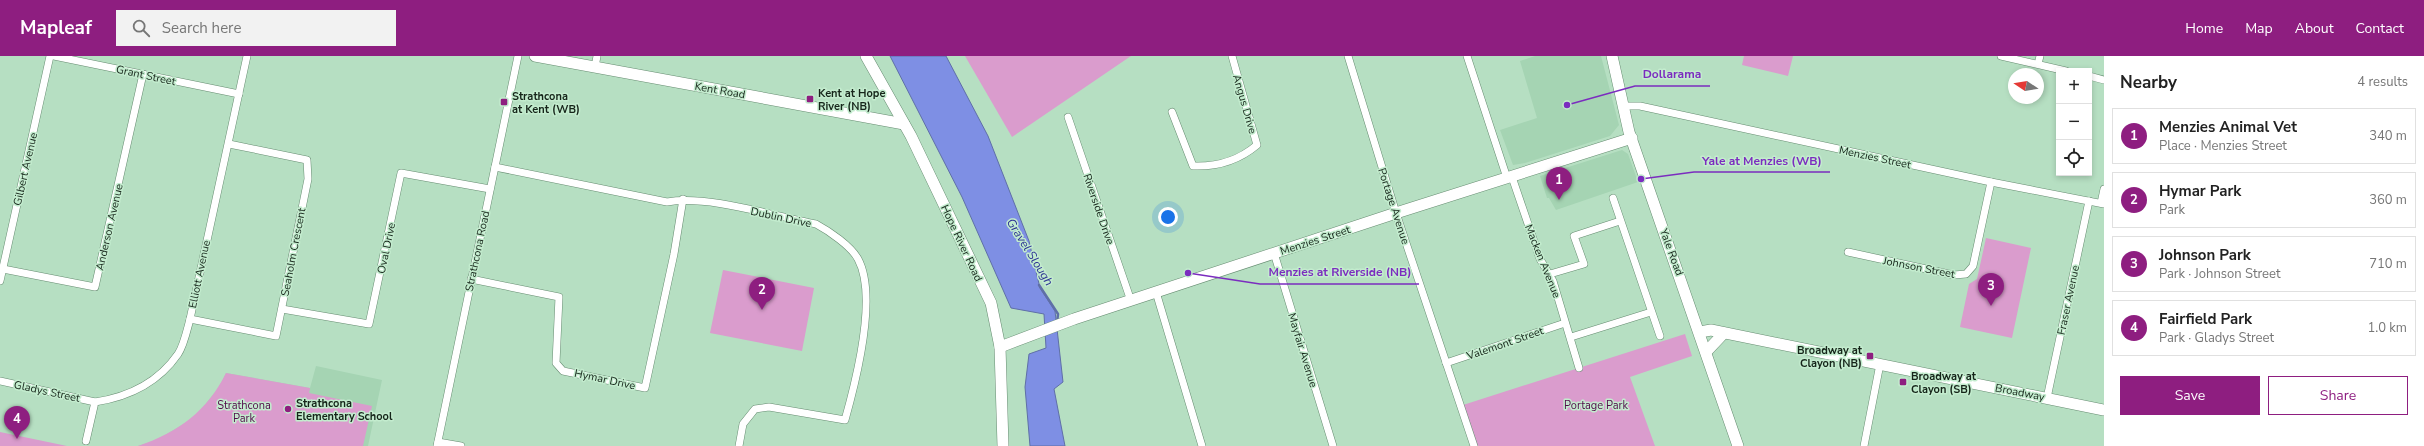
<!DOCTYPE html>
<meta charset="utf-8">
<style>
:root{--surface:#fff;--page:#f2f2f2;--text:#222;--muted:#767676;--line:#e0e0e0;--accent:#8e1e80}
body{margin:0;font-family:"Nunito Sans",sans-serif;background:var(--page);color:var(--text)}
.controls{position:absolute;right:12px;top:12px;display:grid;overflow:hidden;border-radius:0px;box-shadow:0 2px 6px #0003}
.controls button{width:36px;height:36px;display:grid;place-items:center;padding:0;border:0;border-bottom:1px solid var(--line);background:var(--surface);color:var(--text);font:20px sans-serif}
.compass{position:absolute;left:2008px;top:12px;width:36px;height:36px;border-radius:50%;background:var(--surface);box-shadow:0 2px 6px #0003;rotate:282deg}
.you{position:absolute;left:1168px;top:161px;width:14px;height:14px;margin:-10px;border:3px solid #fff;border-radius:50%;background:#1a73e8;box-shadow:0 0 0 6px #1a73e833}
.badge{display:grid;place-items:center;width:26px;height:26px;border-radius:50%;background:var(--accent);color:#fff;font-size:13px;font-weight:700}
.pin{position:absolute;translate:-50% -33px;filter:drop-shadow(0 1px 2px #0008)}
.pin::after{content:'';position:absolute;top:21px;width:14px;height:12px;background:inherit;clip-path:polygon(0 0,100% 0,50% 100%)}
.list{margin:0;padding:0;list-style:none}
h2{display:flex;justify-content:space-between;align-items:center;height:52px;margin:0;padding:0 16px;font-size:17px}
h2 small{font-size:13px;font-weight:400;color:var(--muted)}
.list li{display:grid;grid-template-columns:26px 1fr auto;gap:12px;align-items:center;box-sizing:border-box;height:56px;margin:0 8px 8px;padding:0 8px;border:1px solid var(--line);border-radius:0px}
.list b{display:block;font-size:15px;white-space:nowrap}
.list p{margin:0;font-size:13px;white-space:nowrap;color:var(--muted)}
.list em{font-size:13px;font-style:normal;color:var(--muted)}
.actions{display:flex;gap:8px;padding:12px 16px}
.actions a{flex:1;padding:9px 0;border:1px solid var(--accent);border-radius:0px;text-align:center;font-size:14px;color:var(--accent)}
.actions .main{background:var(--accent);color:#fff}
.icon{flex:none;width:22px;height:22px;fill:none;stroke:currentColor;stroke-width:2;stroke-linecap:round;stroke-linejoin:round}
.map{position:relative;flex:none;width:2104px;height:390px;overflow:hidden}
header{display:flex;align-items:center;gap:24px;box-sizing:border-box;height:56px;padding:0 20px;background:var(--accent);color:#fff}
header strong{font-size:19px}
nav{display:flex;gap:22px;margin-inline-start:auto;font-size:14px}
.search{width:280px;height:36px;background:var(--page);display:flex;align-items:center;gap:10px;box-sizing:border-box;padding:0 14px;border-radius:0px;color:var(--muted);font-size:15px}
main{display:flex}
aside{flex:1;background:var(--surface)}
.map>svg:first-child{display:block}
.built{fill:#a5d4b3}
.green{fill:#da9ccd}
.water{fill:#7e8fe4;stroke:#5f6fa7}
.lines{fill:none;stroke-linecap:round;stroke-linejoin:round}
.stream{stroke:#5f6fa7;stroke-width:2.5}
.street-casing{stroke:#668c71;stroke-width:8}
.secondary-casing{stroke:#668c71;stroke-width:12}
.street{stroke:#fff;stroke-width:7}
.secondary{stroke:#fff;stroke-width:11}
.poi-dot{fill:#8e1e80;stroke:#c3ecce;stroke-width:1.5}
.labels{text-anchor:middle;stroke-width:3;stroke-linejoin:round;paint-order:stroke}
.street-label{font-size:11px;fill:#16251a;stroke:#c3ecce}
.poi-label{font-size:11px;font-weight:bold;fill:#16251a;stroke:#c3ecce;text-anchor:start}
.park-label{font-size:11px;fill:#530a4a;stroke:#c3ecce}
.water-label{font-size:12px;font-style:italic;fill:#2c3193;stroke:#c3ecce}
.leader{fill:none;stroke:#7b2cbf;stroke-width:1.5}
.callout-dot{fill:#7b2cbf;stroke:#c3ecce;stroke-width:1.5}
.callout-label{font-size:12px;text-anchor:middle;font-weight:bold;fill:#7b2cbf;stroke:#c3ecce;stroke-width:3;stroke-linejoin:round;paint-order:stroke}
</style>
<header>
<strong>Mapleaf</strong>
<div class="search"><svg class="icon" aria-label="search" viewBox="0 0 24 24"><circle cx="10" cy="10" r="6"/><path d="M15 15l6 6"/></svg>Search here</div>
<nav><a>Home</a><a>Map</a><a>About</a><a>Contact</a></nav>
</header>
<main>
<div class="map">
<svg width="2104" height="390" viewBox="0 0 2104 390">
<rect width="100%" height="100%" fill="#b6dfc2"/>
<!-- built -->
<g class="built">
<path d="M1535 0H1601L1619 69 1610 80 1525 107 1513 109 1500 74 1537 62 1520 5Z"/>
<path d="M1622 94 1628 98 1638 126 1556 154 1549 142H1547L1540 120Z"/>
<path d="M316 310 382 324 368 390H138L157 384 195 361 220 330 226 317 310 332Z"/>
</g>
<!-- green -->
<g class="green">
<path d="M965 0H1131L1012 81Z"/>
<path d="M1744 0H1793L1788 20 1742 9Z"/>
<path d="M1986 182 2031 192 2012 282 1960 271 1969 228 1977 223Z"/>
<path d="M723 214 814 232 802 295 710 277Z"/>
<path d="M1685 278 1692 300 1630 321 1655 390H1477L1463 349Z"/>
<path d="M226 317 310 332 309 337 372 350 363 390H138C179 376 207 355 226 317Z"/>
<path d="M0 376 67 390H0Z"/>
</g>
<!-- water -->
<path class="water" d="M890 0H946L988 80 1029 185 1040 232 1055 255 1063 326 1054 333 1065 390H1030L1025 331 1029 298 1046 292 1044 258 1011 252 962 141Z"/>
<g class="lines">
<!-- stream -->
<path class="stream" d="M1039 229 1058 258 1057 267"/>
<!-- street casing -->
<g class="street-casing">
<g id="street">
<path d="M54 0 239 38"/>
<path d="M1348 0 1396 157 1474 390"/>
<path d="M1467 0 1507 122"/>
<path d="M2001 0 2066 15"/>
<path d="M2038 8 2040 0"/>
<path d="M595 11 597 0"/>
<path d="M2089 20 2104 24"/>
<path d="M1623 50H1640L1991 126 2104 148"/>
<path d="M1172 56 1193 110C1218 111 1238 105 1257 89L1232 0"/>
<path d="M1068 61 1131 245"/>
<path d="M495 111 667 146C710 139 772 160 816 168 829 175 851 190 858 203 878 240 856 325 845 364L769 351 755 353 743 368 739 390"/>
<path d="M1512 121 1540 203 1553 225 1579 312"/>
<path d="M1613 142 1660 280"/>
<path d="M2101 147 2104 133"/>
<path d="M1848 196 1954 219 1966 218 1973 210 1991 126"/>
<path d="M1274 197 1333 390"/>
<path d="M3 213 95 231 143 18"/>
<path d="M1550 218 1584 208 1574 180 1620 165"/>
<path d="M471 223 559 241 556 307 563 315 645 332 674 198 683 143"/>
<path d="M0 225 50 0"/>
<path d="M1156 236 1202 390"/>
<path d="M282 253 369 268 401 117 490 133"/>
<path d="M190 263 276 280 308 123 307 104 229 88"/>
<path d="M1571 281 1651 256"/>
<path d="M1446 307 1565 267"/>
<path d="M0 325 95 346"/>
<path d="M2047 342 2089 145"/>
<path d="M86 385 95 346C128 341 158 327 178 298 184 289 187 274 190 263L247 0"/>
<path d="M438 386 461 390"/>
<path d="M437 390 518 0"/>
<path d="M1864 390 1880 308"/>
</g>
</g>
<!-- secondary casing -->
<g class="secondary-casing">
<g id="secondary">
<path d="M535 0 904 68"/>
<path d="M866 0 911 80 991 247 1000 291 1003 390"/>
<path d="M1612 0 1629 76 1738 390"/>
<path d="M1700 276 1711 274 2104 354"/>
<path d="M1000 291 1074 263 1396 157 1632 82"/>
<path d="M1707 295 1724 277"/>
</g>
</g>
<!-- street -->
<use href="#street" class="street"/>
<!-- secondary -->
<use href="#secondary" class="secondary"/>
</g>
<!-- markers -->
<g class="poi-dot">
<rect x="806" y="39" width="8" height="8" rx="2"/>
<rect x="500" y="42" width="8" height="8" rx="2"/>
<rect x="1866" y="296" width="8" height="8" rx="2"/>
<rect x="1899" y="322" width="8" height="8" rx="2"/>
<circle cx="288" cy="353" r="4"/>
</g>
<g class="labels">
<!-- street labels -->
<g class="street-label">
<text transform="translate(146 19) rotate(12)" y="4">Grant Street</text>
<text transform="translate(720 34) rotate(10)" y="4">Kent Road</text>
<text transform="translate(1245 48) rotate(74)" y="4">Angus Drive</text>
<text transform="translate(1875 101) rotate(12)" y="4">Menzies Street</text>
<text transform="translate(25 113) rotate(-77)" y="4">Gilbert Avenue</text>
<text transform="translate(1394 150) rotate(72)" y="4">Portage Avenue</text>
<text transform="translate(1099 153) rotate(71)" y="4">Riverside Drive</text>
<text transform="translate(781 161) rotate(12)" y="4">Dublin Drive</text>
<text transform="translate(109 171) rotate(-77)" y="4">Anderson Avenue</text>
<text transform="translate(1315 184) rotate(-18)" y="4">Menzies Street</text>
<text transform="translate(962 187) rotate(65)" y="4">Hope River Road</text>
<text transform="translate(386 192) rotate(-78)" y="4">Oval Drive</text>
<text transform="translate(477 195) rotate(-78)" y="4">Strathcona Road</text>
<text transform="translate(293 196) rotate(-79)" y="4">Seaholm Crescent</text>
<text transform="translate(1672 196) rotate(70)" y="4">Yale Road</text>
<text transform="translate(1543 205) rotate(68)" y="4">Macken Avenue</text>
<text transform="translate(1919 211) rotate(11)" y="4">Johnson Street</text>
<text transform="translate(199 218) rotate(-78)" y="4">Elliott Avenue</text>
<text transform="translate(2068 244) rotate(-78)" y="4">Fraser Avenue</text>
<text transform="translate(1505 287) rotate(-19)" y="4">Valemont Street</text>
<text transform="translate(1303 294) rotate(73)" y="4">Mayfair Avenue</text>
<text transform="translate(605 323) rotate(12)" y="4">Hymar Drive</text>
<text transform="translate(47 335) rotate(12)" y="4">Gladys Street</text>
<text transform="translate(2020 336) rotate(11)" y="4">Broadway</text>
</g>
<!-- poi labels -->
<g class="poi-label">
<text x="818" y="41">Kent at Hope<tspan x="818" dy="13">River (NB)</tspan></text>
<text x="512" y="44">Strathcona<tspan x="512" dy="13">at Kent (WB)</tspan></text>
<text x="1862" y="298" text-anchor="end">Broadway at<tspan x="1862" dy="13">Clayon (NB)</tspan></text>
<text x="1911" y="324">Broadway at<tspan x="1911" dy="13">Clayon (SB)</tspan></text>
<text x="296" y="351">Strathcona<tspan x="296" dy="13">Elementary School</tspan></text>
</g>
<!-- park labels -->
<g class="park-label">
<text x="244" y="353">Strathcona<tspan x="244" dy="13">Park</tspan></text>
<text x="1596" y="353">Portage Park</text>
</g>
<!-- water labels -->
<g class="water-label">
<text transform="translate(1030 196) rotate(58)" y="4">Gravel Slough</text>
</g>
</g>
<!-- callouts -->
<path class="leader" d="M1567 49L1635 30H1710M1641 123L1694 116H1830M1188 217L1260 228H1419"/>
<g class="callout-dot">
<circle cx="1567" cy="49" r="4"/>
<circle cx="1641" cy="123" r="4"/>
<circle cx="1188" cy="217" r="4"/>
</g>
<g class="callout-label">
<text x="1672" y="22">Dollarama</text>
<text x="1762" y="109">Yale at Menzies (WB)</text>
<text x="1340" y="220">Menzies at Riverside (NB)</text>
</g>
</svg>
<div class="controls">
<button>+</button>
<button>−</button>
<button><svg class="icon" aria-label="locate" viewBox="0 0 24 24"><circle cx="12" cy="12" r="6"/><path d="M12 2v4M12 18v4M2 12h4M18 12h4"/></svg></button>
</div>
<svg class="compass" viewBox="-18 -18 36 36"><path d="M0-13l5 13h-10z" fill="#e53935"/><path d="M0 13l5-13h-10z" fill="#767676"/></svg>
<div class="you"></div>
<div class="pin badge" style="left:1559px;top:144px">1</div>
<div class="pin badge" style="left:762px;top:254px">2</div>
<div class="pin badge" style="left:1991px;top:250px">3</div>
<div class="pin badge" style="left:17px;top:383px">4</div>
</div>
<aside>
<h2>Nearby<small>4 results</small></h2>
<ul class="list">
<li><span class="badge">1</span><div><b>Menzies Animal Vet</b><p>Place · Menzies Street</p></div><em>340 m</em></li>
<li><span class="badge">2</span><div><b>Hymar Park</b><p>Park</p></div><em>360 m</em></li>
<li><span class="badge">3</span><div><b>Johnson Park</b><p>Park · Johnson Street</p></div><em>710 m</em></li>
<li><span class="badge">4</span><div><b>Fairfield Park</b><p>Park · Gladys Street</p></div><em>1.0 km</em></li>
</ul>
<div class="actions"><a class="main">Save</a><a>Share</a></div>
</aside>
</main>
